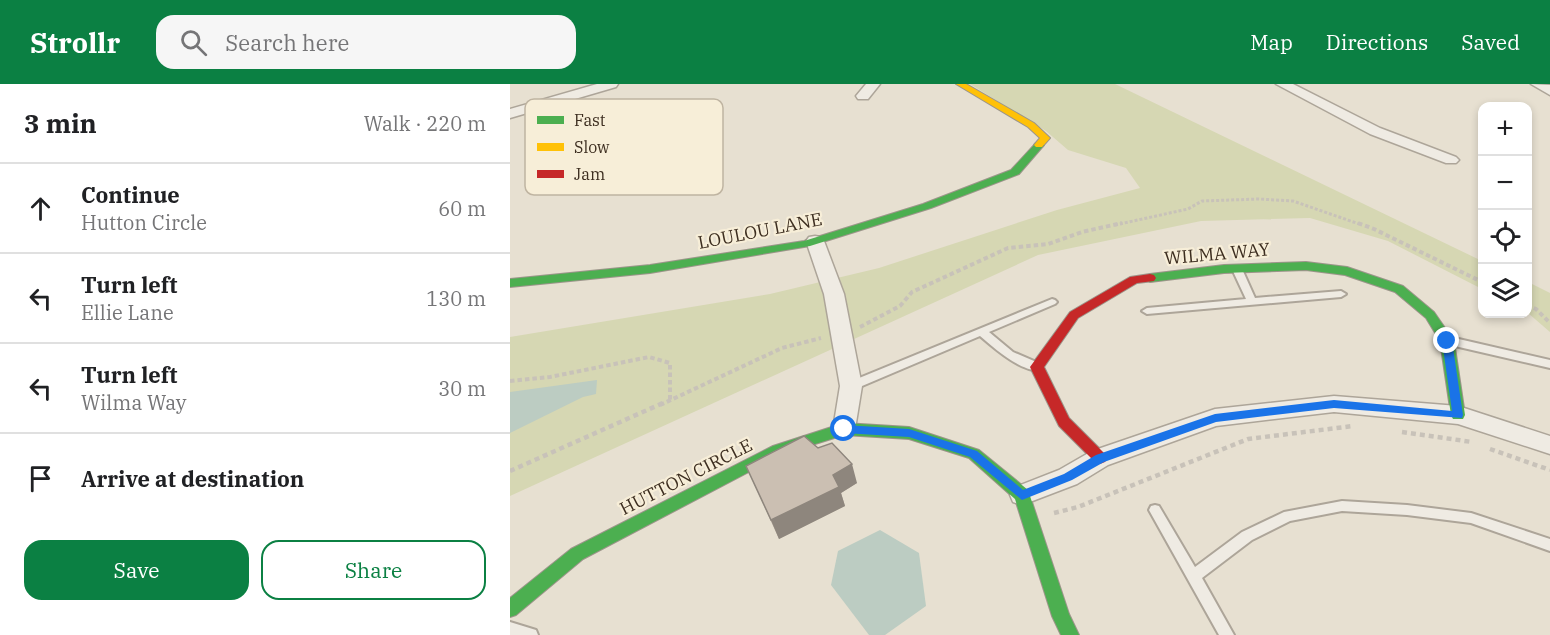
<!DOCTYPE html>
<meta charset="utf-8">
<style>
:root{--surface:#fff;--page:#f6f6f6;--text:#202124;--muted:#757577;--line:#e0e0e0;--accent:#0b8043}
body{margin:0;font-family:"IBM Plex Serif",serif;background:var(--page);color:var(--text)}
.controls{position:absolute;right:18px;top:18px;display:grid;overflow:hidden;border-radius:12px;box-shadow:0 3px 9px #0003}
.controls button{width:54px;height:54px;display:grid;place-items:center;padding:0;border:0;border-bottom:2px solid var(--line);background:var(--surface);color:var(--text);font:30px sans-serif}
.stop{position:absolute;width:18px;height:18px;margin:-14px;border:4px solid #1a73e8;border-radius:50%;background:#fff}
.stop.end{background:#1a73e8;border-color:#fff;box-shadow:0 2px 6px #0008}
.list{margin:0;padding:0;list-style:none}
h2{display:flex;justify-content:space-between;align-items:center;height:78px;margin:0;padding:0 24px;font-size:26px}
h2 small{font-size:20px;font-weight:400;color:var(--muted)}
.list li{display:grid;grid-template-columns:39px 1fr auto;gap:18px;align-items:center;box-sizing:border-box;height:90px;padding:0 24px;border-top:2px solid var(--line)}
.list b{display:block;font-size:22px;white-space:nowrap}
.list p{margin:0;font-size:20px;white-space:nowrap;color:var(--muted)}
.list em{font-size:20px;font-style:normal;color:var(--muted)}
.actions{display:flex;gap:12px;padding:18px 24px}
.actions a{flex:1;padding:14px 0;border:2px solid var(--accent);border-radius:18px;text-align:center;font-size:21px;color:var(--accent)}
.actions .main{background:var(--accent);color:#fff}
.icon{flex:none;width:33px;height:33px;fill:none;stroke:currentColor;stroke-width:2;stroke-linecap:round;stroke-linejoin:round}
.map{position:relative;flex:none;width:1040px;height:551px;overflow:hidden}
header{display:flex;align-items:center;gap:36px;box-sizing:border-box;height:84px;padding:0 30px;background:var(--accent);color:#fff}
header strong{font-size:28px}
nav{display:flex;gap:33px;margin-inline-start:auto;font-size:21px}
.search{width:420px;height:54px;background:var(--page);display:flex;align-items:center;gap:15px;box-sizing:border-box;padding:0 21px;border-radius:18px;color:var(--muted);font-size:22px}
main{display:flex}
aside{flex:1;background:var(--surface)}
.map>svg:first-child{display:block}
.green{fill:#d6d7b3}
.water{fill:#bcccc2}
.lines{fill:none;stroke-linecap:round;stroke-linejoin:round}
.lane-casing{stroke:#ada599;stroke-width:4}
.street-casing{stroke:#ada599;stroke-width:3}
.fast-casing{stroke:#9c958a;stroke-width:2}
.slow-casing{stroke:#9c958a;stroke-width:2}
.jam-casing{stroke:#9c958a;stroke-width:2}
.path-far2{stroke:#c8c2b9;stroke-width:3;stroke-dasharray:3 2;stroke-linecap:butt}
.path-far1{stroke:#c8c2b9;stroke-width:4;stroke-dasharray:4.5 3;stroke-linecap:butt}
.path{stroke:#c8c2b9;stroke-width:4.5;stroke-dasharray:5 4;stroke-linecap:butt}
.lane{fill:#efebe3;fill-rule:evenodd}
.street{fill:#efebe3;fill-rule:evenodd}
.fast{fill:#4caf50;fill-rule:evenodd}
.slow{fill:#ffc107;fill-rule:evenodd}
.jam{fill:#c62828;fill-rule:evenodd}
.wall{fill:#afa499}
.shaded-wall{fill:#8e867d}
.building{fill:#cbbfb2;stroke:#8e867d;stroke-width:1.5}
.route{fill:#1a73e8}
.labels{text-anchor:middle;stroke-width:4.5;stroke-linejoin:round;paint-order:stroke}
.street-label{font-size:18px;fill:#3d2e20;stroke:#f7eed8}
.key{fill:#f7eed8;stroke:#bfb4a1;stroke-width:1.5}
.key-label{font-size:16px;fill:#3d2e20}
</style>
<header>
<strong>Strollr</strong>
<div class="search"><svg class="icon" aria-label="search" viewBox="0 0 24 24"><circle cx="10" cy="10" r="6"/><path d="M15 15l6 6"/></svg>Search here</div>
<nav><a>Map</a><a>Directions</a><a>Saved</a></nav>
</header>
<main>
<aside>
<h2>3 min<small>Walk · 220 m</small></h2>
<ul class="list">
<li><svg class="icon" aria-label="ahead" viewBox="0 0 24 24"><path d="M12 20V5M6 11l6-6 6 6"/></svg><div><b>Continue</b><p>Hutton Circle</p></div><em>60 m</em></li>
<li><svg class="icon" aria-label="left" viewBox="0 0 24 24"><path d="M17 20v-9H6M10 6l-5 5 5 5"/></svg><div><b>Turn left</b><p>Ellie Lane</p></div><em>130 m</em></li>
<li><svg class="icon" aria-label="left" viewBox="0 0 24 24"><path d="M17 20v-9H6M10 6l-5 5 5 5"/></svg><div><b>Turn left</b><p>Wilma Way</p></div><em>30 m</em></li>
<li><svg class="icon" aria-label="arrive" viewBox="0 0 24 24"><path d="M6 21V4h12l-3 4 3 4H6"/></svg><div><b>Arrive at destination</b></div></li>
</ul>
<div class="actions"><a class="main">Save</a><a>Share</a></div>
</aside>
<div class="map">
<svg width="1040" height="551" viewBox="0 0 1040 551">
<rect width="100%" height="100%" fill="#e7e0d1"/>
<!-- green -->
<g class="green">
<path d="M460 0H605L972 177V205L878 157 800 134 691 137 528 171 0 412V253L260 210 369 184 547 126 630 104 616 84 558 66 536 47Z"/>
<path d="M1018 198 1040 209V248L1018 229Z"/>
</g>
<!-- water -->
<g class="water">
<path d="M87 296 86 310 73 313 0 349V308Z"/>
<path d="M370 446 409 469 416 522 375 551H359L321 501 328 467Z"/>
</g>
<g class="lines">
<!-- lane casing -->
<g class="lane-casing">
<g id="lane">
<path d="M727 182 732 185 745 214 831 207 836 210 831 213 637 230 632 227 637 224 736 215 722 185Z"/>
<path d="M542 215 545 216 547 218 545 220 479 248 503 268 531 280 532 283 531 286C512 289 484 264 470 252L345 305H337L336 302 337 299Z"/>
<path d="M940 253 1040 276V284L936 260 935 257 936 254Z"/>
<path d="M832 417 897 421 961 429 1040 455V467L961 439 897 431 832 427 780 437 742 456 692 494 724 551H709L639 426 641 422 645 421 649 422 685 483 732 448 774 428Z"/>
<path d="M0 538 26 546 28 551H0Z"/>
</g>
</g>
<!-- street casing -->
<g class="street-casing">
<g id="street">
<path d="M87 0H108L106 3 0 34V25Z"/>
<path d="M356 0H370L358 15H348L346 12Z"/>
<path d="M766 0H783L870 44 946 73 949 76 946 79H936L860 50Z"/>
<path d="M1021 0 1040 1V11Z"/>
<path d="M305 152 311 153 314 157 334 210 352 302 345 345 342 351 334 354 326 351 323 345 330 302 314 210 296 157 299 153Z"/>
<path d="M824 312 948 322 1040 352V370L948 340 824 328 706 342 598 381 567 400 512 421 503 418 500 411 503 404 549 386 582 367 705 325Z"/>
</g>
</g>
<!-- fast casing -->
<g class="fast-casing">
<g id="fast">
<path d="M529 58 534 61 509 90 421 124 300 162 140 189 0 203V195L140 181 294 157 413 120 501 86 526 59Z"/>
<path d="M796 178 837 183 893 202 924 228 944 257 955 331 953 335H943L941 331 930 257 916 234 885 208 835 191 796 186 714 189 640 198 634 194 640 190 714 181Z"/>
<path d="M334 339 399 343 469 366 518 406 559 530 569 551H551L542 532 505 415 459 374 399 355 334 351 273 370 73 475 6 531 0 533V514L61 465 263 362Z"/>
</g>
</g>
<!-- slow casing -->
<g class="slow-casing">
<path id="slow" d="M446 0H456L524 39 540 54 532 63H526L524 61 530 54 518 43Z"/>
</g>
<!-- jam casing -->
<g class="jam-casing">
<path id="jam" d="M640 190 644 191 646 194 644 197 627 199 568 234 534 283 559 334 595 370 598 374 595 378 590 380 585 378 549 342 520 283 560 228 620 193Z"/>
</g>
<!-- path-far2 -->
<path class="path-far2" d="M605 141 678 125 692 117 749 115 783 117 852 141"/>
<!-- path-far1 -->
<g class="path-far1">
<path d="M848 139 864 145 972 198"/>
<path d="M1017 221 1026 225 1040 239"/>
<path d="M350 243 390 222 402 208 498 164 538 160 572 148 612 139"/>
<path d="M0 297 40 293 139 273 160 279V316"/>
<path d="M150 321 272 264 311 254"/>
</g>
<!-- path -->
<g class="path">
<path d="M892 348 962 358"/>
<path d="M980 365 1040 386"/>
<path d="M0 387 153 319"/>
<path d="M544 429 568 423 738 355 843 342"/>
</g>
<!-- lane -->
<use href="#lane" class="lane"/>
<!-- street -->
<use href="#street" class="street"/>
<!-- fast -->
<use href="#fast" class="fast"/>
<!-- slow -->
<use href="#slow" class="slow"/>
<!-- jam -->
<use href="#jam" class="jam"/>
</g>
<!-- wall -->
<path class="wall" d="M308 364 347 399 331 409 335 422 269 455 236 382Z"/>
<!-- shaded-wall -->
<path class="shaded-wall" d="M342 380 347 399 331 409 335 422 269 455 261 436 323 391Z"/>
<!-- building -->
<path class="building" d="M294 352 308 364 322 359 342 380 323 391 329 403 261 436 236 382Z"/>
<!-- route -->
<path class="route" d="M937 253 942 257 953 331 952 334 824 324 706 338 594 378 562 396 512 416 460 373 399 353 334 349 329 345 334 341 399 345 467 367 513 406 554 390 586 371 705 330 824 316 942 327 932 257Z"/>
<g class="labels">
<!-- street labels -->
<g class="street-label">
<text transform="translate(250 147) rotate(-11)" y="6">LOULOU LANE</text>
<text transform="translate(707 170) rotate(-5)" y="6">WILMA WAY</text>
<text transform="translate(176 393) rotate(-27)" y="6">HUTTON CIRCLE</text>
</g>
</g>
<!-- legend -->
<rect x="15" y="15" width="198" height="96" rx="9" class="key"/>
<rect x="27" y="32" width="27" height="8" fill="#4caf50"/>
<rect x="27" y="59" width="27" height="8" fill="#ffc107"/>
<rect x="27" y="86" width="27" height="8" fill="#c62828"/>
<g class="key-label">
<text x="64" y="42">Fast</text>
<text x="64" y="69">Slow</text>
<text x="64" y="96">Jam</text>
</g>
</svg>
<div class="controls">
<button>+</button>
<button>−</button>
<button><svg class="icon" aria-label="locate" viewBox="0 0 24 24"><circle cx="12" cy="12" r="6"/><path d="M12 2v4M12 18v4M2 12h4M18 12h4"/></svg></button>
<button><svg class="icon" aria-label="layers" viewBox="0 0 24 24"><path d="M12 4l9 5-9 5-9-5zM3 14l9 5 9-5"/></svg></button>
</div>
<div class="stop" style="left:334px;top:345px"></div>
<div class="stop end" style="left:937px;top:257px"></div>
</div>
</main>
